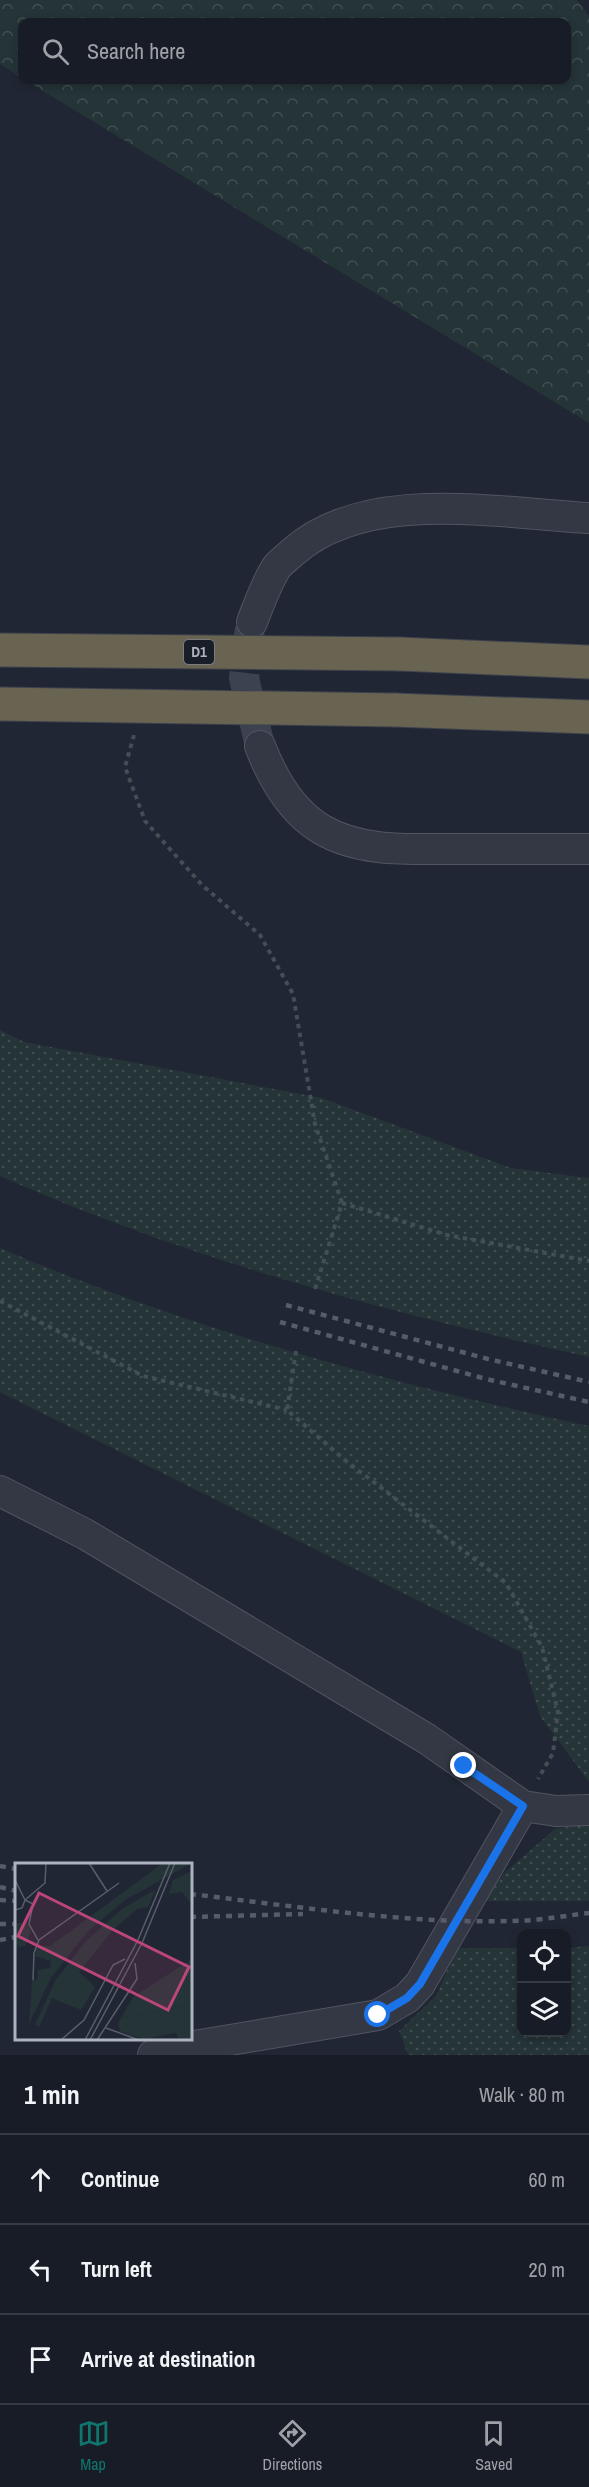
<!DOCTYPE html>
<meta charset="utf-8">
<style>
:root{--surface:#181c26;--page:#21252e;--text:#f1f3f6;--muted:#9fa1a7;--line:#363a43;--accent:#0f766e}
body{margin:0;font-family:"Archivo Narrow",sans-serif;background:var(--page);color:var(--text)}
.controls{position:absolute;right:18px;bottom:18px;display:grid;overflow:hidden;border-radius:12px;box-shadow:0 3px 9px #0003}
.controls button{width:54px;height:54px;display:grid;place-items:center;padding:0;border:0;border-bottom:2px solid var(--line);background:var(--surface);color:var(--text);font:30px sans-serif}
.stop{position:absolute;width:18px;height:18px;margin:-14px;border:4px solid #1a73e8;border-radius:50%;background:#fff}
.stop.end{background:#1a73e8;border-color:#fff;box-shadow:0 2px 6px #0008}
.list{margin:0;padding:0;list-style:none}
h2{display:flex;justify-content:space-between;align-items:center;height:78px;margin:0;padding:0 24px;font-size:26px}
h2 small{font-size:20px;font-weight:400;color:var(--muted)}
.list li{display:grid;grid-template-columns:39px 1fr auto;gap:18px;align-items:center;box-sizing:border-box;height:90px;padding:0 24px;border-top:2px solid var(--line)}
.list b{display:block;font-size:22px;white-space:nowrap}
.list em{font-size:20px;font-style:normal;color:var(--muted)}
.icon{flex:none;width:33px;height:33px;fill:none;stroke:currentColor;stroke-width:2;stroke-linecap:round;stroke-linejoin:round}
.map{position:relative;flex:none;width:589px;height:2055px;overflow:hidden}
.search{position:absolute;background:var(--surface);box-shadow:0 3px 9px #0003;left:18px;right:18px;top:18px;height:66px;display:flex;align-items:center;gap:15px;box-sizing:border-box;padding:0 21px;border-radius:12px;color:var(--muted);font-size:22px}
.sheet{height:348px;background:var(--surface)}
nav{display:flex;justify-content:space-around;align-items:center;box-sizing:border-box;height:84px;border-top:2px solid var(--line);background:var(--surface);font-size:16px;color:var(--muted)}
nav a{display:grid;justify-items:center;gap:3px}
nav .on{color:var(--accent)}
.map>svg:first-child{display:block}
.grass{fill:url(#grass-dots)}
.forest{fill:url(#forest-crowns)}
.lines{fill:none;stroke-linecap:round;stroke-linejoin:round}
.minor-tunnel{stroke:#3c424f;stroke-width:30;stroke-dasharray:30 15;stroke-linecap:butt}
.minor-casing{stroke:#515562;stroke-width:32}
.highway-casing{stroke:#3e424e;stroke-width:35}
.path{stroke:#424f54;stroke-width:4;stroke-dasharray:4.5 4.5;stroke-linecap:butt}
.minor{stroke:#333844;stroke-width:30}
.highway{stroke:#696351;stroke-width:33}
.rail{stroke:#565c6b;stroke-width:4.5;stroke-dasharray:6 6;stroke-linecap:butt}
.highway-bridge-casing{stroke:#3e424e;stroke-width:35;stroke-linecap:butt}
.highway-bridge{stroke:#696351;stroke-width:33}
.route{stroke:#1a73e8;stroke-width:8}
.labels{text-anchor:middle;stroke-width:6;stroke-linejoin:round;paint-order:stroke}
.shield{fill:#191d28;stroke:#818593;stroke-width:1.5}
.shield-label{font-size:15px;font-weight:bold;fill:#adb2c1}
.inset-road{fill:none;stroke:#585e6c;stroke-width:1.5}
.view{fill:#bc467a;fill-opacity:0.15;stroke:#bc467a;stroke-width:3}
.inset-edge{fill:none;stroke:#adb2c1;stroke-width:3}
</style>
<div class="map">
<svg width="589" height="2055" viewBox="0 0 589 2055">
<defs>
<pattern id="grass-dots" width="8" height="8" patternUnits="userSpaceOnUse" patternTransform="scale(1.5)"><rect width="8" height="8" fill="#253437"/><path d="M2 2h.1M6 6h.1" fill="none" stroke="#424f52" stroke-width="1.8" stroke-linecap="round"/></pattern>
<pattern id="forest-crowns" width="20" height="18" patternUnits="userSpaceOnUse" patternTransform="scale(1.5)"><rect width="20" height="18" fill="#253437"/><path d="M2 6a3 3 0 1 1 6 0M12 15a3 3 0 1 1 6 0" fill="none" stroke="#424f52"/></pattern>
</defs>
<rect width="100%" height="100%" fill="#202633"/>
<!-- grass -->
<g class="grass">
<path d="M0 1030 24 1042 322 1098 511 1168 589 1178V1357C389 1313 187 1259 0 1176Z"/>
<path d="M0 1248C189 1329 389 1383 589 1426V1782L540 1716 521 1652 0 1392Z"/>
<path d="M589 1823V1901H486L503 1874 555 1829Z"/>
<path d="M589 1946V2055H408L399 2031 436 1996 457 1948H521L522 2032H566L567 1948Z"/>
</g>
<!-- forest -->
<path class="forest" d="M0 0H577L589 16V423L25 80H566V22H22V78L0 64Z"/>
<g class="lines">
<!-- minor-tunnel -->
<path class="minor-tunnel" d="M250 628 244 678 260 746"/>
<!-- minor casing -->
<g class="minor-casing">
<g id="minor">
<path d="M252 622C259 604 266 584 276 568 280 562 288 557 293 552 366 487 498 513 589 518"/>
<path d="M260 746C272 777 291 811 321 829 364 855 422 848 470 849 509 849 549 849 589 849"/>
<path d="M0 1491 85 1534 427 1739 523 1806 556 1811 589 1810"/>
<path d="M153 2055 165 2051 378 2015 407 1998 420 1984 523 1806"/>
</g>
</g>
<!-- highway casing -->
<g class="highway-casing">
<g id="highway">
<path d="M399 654 589 662"/>
<path d="M395 710 589 717"/>
</g>
</g>
<!-- path -->
<g class="path">
<path d="M134 735 125 767 145 821 202 885 260 935 293 994 315 1124 342 1203"/>
<path d="M315 1289 342 1203 447 1235 589 1261"/>
<path d="M0 1301 143 1376 287 1410"/>
<path d="M296 1351 287 1410 346 1461 506 1583 542 1647 558 1712 553 1753 538 1779"/>
</g>
<!-- minor -->
<use href="#minor" class="minor"/>
<!-- highway -->
<use href="#highway" class="highway"/>
<!-- rail -->
<g class="rail">
<path d="M286 1305 488 1359 589 1382"/>
<path d="M280 1322 486 1379 589 1402"/>
<path d="M0 1866 16 1869"/>
<path d="M0 1887 16 1891"/>
<path d="M190 1894C296 1906 404 1924 511 1921 537 1921 563 1916 589 1913"/>
<path d="M0 1900 16 1901"/>
<path d="M190 1917 303 1914"/>
<path d="M0 1924H16"/>
<path d="M0 1940 16 1937"/>
</g>
<!-- highway-bridge casing -->
<g class="highway-bridge-casing">
<g id="highway-bridge">
<path d="M0 650 399 654"/>
<path d="M0 704 395 710"/>
</g>
</g>
<!-- highway-bridge -->
<use href="#highway-bridge" class="highway-bridge"/>
</g>
<g class="lines">
<!-- route -->
<path class="route" d="M378 2015 407 1998 420 1984 523 1806 464 1766"/>
</g>
<g class="labels">
<!-- shield labels -->
<rect class="shield" x="184" y="640" width="30" height="24" rx="4.5"/>
<g class="shield-label">
<text x="199" y="657">D1</text>
</g>
</g>
<!-- overview -->
<g transform="translate(15 1863)">
<rect width="177" height="177" fill="#202633"/>
<path d="M148 0H177L110 37 73 68 36 115 14 161 17 117H22L23 107 35 105 36 98 20 93 22 83H35ZM141 26 133 44 122 46 97 68 64 109 80 124 66 147 37 135 24 164 20 162 40 118 70 79 107 46ZM0 60H12L16 68 10 83 2 84Z" fill="#253437"/>
<path d="M177 8V41L167 29 154 31 158 17ZM177 96V136L165 144 106 155 118 134ZM177 147V177H165L175 151Z" fill="#253437"/>
<path d="M177 136V147L165 177 161 170 129 176 106 169 103 162 106 155 165 144Z" fill="#253437"/>
<path class="inset-road" d="M74 0 92 28M0 17 10 37 7 45 0 47M23 77 14 61 18 41 10 37 30 20 31 0M18 117 19 90 24 77 104 20M91 165 124 177M46 177 69 157 98 102 110 96M70 177 123 77 155 0M75 177 127 80 160 0M82 177 122 116 120 100"/>
<path class="view" d="M24 30 174 104 153 147 3 73Z"/>
<rect width="177" height="177" class="inset-edge"/>
</g>
</svg>
<div class="controls">
<button><svg class="icon" aria-label="locate" viewBox="0 0 24 24"><circle cx="12" cy="12" r="6"/><path d="M12 2v4M12 18v4M2 12h4M18 12h4"/></svg></button>
<button><svg class="icon" aria-label="layers" viewBox="0 0 24 24"><path d="M12 4l9 5-9 5-9-5zM3 14l9 5 9-5"/></svg></button>
</div>
<div class="stop" style="left:378px;top:2015px"></div>
<div class="stop end" style="left:464px;top:1766px"></div>
<div class="search"><svg class="icon" aria-label="search" viewBox="0 0 24 24"><circle cx="10" cy="10" r="6"/><path d="M15 15l6 6"/></svg>Search here</div>
</div>
<section class="sheet">
<h2>1 min<small>Walk · 80 m</small></h2>
<ul class="list">
<li><svg class="icon" aria-label="ahead" viewBox="0 0 24 24"><path d="M12 20V5M6 11l6-6 6 6"/></svg><div><b>Continue</b></div><em>60 m</em></li>
<li><svg class="icon" aria-label="left" viewBox="0 0 24 24"><path d="M17 20v-9H6M10 6l-5 5 5 5"/></svg><div><b>Turn left</b></div><em>20 m</em></li>
<li><svg class="icon" aria-label="arrive" viewBox="0 0 24 24"><path d="M6 21V4h12l-3 4 3 4H6"/></svg><div><b>Arrive at destination</b></div></li>
</ul>
</section>
<nav>
<a class="on"><svg class="icon" aria-label="map" viewBox="0 0 24 24"><path d="M3 6l6-2 6 2 6-2v14l-6 2-6-2-6 2zM9 4v14M15 6v14"/></svg>Map</a>
<a><svg class="icon" aria-label="directions" viewBox="0 0 24 24"><path d="M12 3l9 9-9 9-9-9zM9 14v-3h6M13 9l2 2-2 2"/></svg>Directions</a>
<a><svg class="icon" aria-label="saved" viewBox="0 0 24 24"><path d="M7 4h10v16l-5-4-5 4z"/></svg>Saved</a>
</nav>
